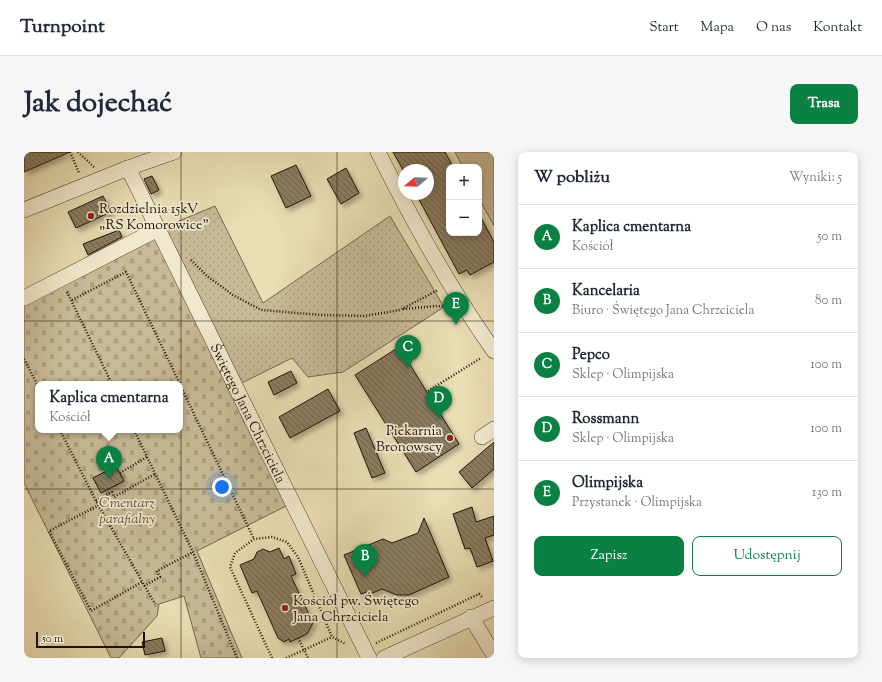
<!DOCTYPE html>
<html lang="pl">
<meta charset="utf-8">
<style>
:root{--surface:#fff;--page:#f6f6f7;--text:#1f2937;--muted:#747a83;--line:#e0e1e3;--accent:#0b8043}
body{margin:0;font-family:"Sorts Mill Goudy",serif;background:var(--page);color:var(--text)}
.controls{position:absolute;right:12px;top:12px;display:grid;overflow:hidden;border-radius:8px;box-shadow:0 2px 10px #0003}
.controls button{width:36px;height:36px;display:grid;place-items:center;padding:0;border:0;border-bottom:1px solid var(--line);background:var(--surface);color:var(--text);font:20px sans-serif}
.compass{position:absolute;left:374px;top:12px;width:36px;height:36px;border-radius:50%;background:var(--surface);box-shadow:0 2px 10px #0003;rotate:251deg}
.scale{position:absolute;left:12px;bottom:10px;width:109px;box-sizing:border-box;padding-left:4px;border:2px solid #211207;border-top:0;font-size:11px;line-height:14px;white-space:nowrap;color:#211207;-webkit-text-stroke:3px #f1e9ce;paint-order:stroke}
.you{position:absolute;left:198px;top:335px;width:14px;height:14px;margin:-10px;border:3px solid #fff;border-radius:50%;background:#1a73e8;box-shadow:0 0 0 6px #1a73e833}
.badge{display:grid;place-items:center;width:26px;height:26px;border-radius:50%;background:var(--accent);color:#fff;font-size:13px;font-weight:700}
.pin{position:absolute;translate:-50% -33px;filter:drop-shadow(0 1px 2px #0008)}
.pin::after{content:'';position:absolute;top:21px;width:14px;height:12px;background:inherit;clip-path:polygon(0 0,100% 0,50% 100%)}
.popup{position:absolute;left:11px;top:229px;width:148px;height:52px;box-sizing:border-box;display:grid;place-content:center;border-radius:8px;background:var(--surface);filter:drop-shadow(0 1px 3px #0005);font-size:13px;white-space:nowrap;color:var(--muted)}
.popup b{font-size:15px;color:var(--text)}
.popup::after{content:'';position:absolute;left:50%;top:100%;margin-left:-8px;border:8px solid transparent;border-top-color:var(--surface)}
.list{margin:0;padding:0;list-style:none}
h2{display:flex;justify-content:space-between;align-items:center;height:52px;margin:0;padding:0 16px;font-size:17px}
h2 small{font-size:13px;font-weight:400;color:var(--muted)}
.list li{display:grid;grid-template-columns:26px 1fr auto;gap:12px;align-items:center;box-sizing:border-box;height:64px;padding:0 16px;border-top:1px solid var(--line)}
.list b{display:block;font-size:15px;white-space:nowrap}
.list p{margin:0;font-size:13px;white-space:nowrap;color:var(--muted)}
.list em{font-size:13px;font-style:normal;color:var(--muted)}
.actions{display:flex;gap:8px;padding:12px 16px}
.actions a{flex:1;padding:9px 0;border:1px solid var(--accent);border-radius:8px;text-align:center;font-size:14px;color:var(--accent)}
.actions .main{background:var(--accent);color:#fff}
.map{position:relative;flex:none;width:470px;height:506px;overflow:hidden;border-radius:8px}
header{display:flex;align-items:center;gap:24px;box-sizing:border-box;height:56px;padding:0 20px;background:var(--surface);border-bottom:1px solid var(--line)}
header strong{font-size:19px}
nav{display:flex;gap:22px;margin-inline-start:auto;font-size:14px}
.intro{display:flex;align-items:center;justify-content:space-between;box-sizing:border-box;height:96px;padding:0 24px}
h1{margin:0;font-size:28px}
.button{padding:10px 18px;border-radius:8px;background:var(--accent);color:#fff;font-size:14px;font-weight:700}
main{display:flex;gap:24px;padding:0 24px}
aside{flex:1;background:var(--surface);border-radius:8px;box-shadow:0 2px 10px #0003}
.map>svg:first-child{display:block}
.grass{fill:url(#grass-dots);stroke:#74664e}
.cemetery{fill:url(#cemetery-stones);stroke:#74664e;fill-rule:evenodd}
.green{fill:#c7ba96;stroke:#74664e}
.building{fill:url(#building-back-hatch);stroke:#211207;filter:url(#shadow)}
.lines{fill:none;stroke-linecap:round;stroke-linejoin:round}
.minor-casing{stroke:#534532;stroke-width:16}
.path{stroke:#211207;stroke-width:2.5;stroke-dasharray:1 2;stroke-linecap:butt}
.minor{stroke:#f1e9ce;stroke-width:15}
.grid{fill:none;stroke:#211207;stroke-width:1;stroke-opacity:0.55}
.poi-dot{fill:#8f2418;stroke:#f1e9ce;stroke-width:1.5}
.labels{text-anchor:middle;stroke-width:3.5;stroke-linejoin:round;paint-order:stroke}
.poi-label{font-size:14px;fill:#211207;stroke:#f1e9ce;text-anchor:start}
.street-label{font-size:14px;fill:#211207;stroke:#f1e9ce}
.park-label{font-size:14px;font-style:italic;fill:#5b4d39;stroke:#f1e9ce}
</style>
<header>
<strong>Turnpoint</strong>
<nav><a>Start</a><a>Mapa</a><a>O nas</a><a>Kontakt</a></nav>
</header>
<div class="intro"><h1>Jak dojechać</h1><a class="button">Trasa</a></div>
<main>
<div class="map">
<svg width="470" height="506" viewBox="0 0 470 506">
<defs>
<pattern id="grass-dots" width="8" height="8" patternUnits="userSpaceOnUse"><rect width="8" height="8" fill="#c7ba96"/><path d="M2 2h.1M6 6h.1" fill="none" stroke="#ab9f80" stroke-width="1.8" stroke-linecap="round"/></pattern>
<pattern id="cemetery-stones" width="16" height="16" patternUnits="userSpaceOnUse"><rect width="16" height="16" fill="#c7ba96"/><path d="M2 7V4a2 2 0 0 1 4 0v3zM10 15v-3a2 2 0 0 1 4 0v3z" fill="#ab9f80"/></pattern>
<pattern id="building-back-hatch" width="6" height="6" patternUnits="userSpaceOnUse"><rect width="6" height="6" fill="#897c60"/><path d="M-1 5l2 2M0 0l6 6M5-1l2 2" fill="none" stroke="#70644d"/></pattern>
<filter id="shadow"><feDropShadow dx="3.5" dy="3.5" stdDeviation="2" flood-color="#0004"/></filter>
</defs>
<rect width="100%" height="100%" fill="#e9ddb3"/>
<filter id="stains"><feTurbulence type="fractalNoise" baseFrequency=".005" numOctaves="4"/><feColorMatrix values="0 0 0 0 .2 0 0 0 0 .09 0 0 0 0 .02 0 0 0 .5 -.17"/></filter>
<radialGradient id="worn" r=".72"><stop offset=".6" stop-color="#630" stop-opacity="0"/><stop offset="1" stop-color="#630" stop-opacity=".3"/></radialGradient>
<!-- grass -->
<path class="grass" d="M191 54 239 151 366 64 420 155 319 220 284 225 268 206 218 231 138 76Z"/>
<!-- cemetery -->
<path class="cemetery" d="M132 83 264 353 173 399 218 506H177L160 444 135 452 133 464 95 506H87L0 331V154ZM14 232H156V278H14Z"/>
<!-- green -->
<path class="green" d="M431 0H470V74L455 46V15H439Z"/>
<!-- building -->
<g class="building">
<path d="M0 0H46L0 20Z"/>
<path d="M369 0H421L429 15H425V81H455V62L470 90V110L446 123 443 118 435 122 392 42H404V18H379Z"/>
<path d="M272 13 287 44 262 56 247 24Z"/>
<path d="M322 16 335 41 317 52 303 27Z"/>
<path d="M128 24 135 38 127 42 120 27Z"/>
<path d="M79 44 87 60 52 76 44 60Z"/>
<path d="M95 78 98 85 64 103 59 92Z"/>
<path d="M375 195 435 292 392 320 331 223Z"/>
<path d="M267 219 273 231 250 243 244 230Z"/>
<path d="M304 237 316 259 266 286 255 265Z"/>
<path d="M342 276 361 321 348 326 330 281Z"/>
<path d="M470 290V317L448 336 435 320Z"/>
<path d="M92 314 100 329 77 341 69 326Z"/>
<path d="M448 355 452 370 470 364V383L461 386 469 409 453 415 446 396 441 397 429 362Z"/>
<path d="M400 366 425 425 385 443H373L358 437 346 442 345 439 337 442 320 403 359 387 368 391 394 381Z"/>
<path d="M255 396 260 407 265 404 272 422 267 424 289 471 283 482 266 490 265 487 260 490 254 486 233 439 228 441 216 413 230 407 233 400 239 397 246 400Z"/>
<path d="M138 486 141 499 121 503 118 490Z"/>
</g>
<g class="lines">
<!-- minor casing -->
<g class="minor-casing">
<g id="minor">
<path d="M354 0C388 68 425 136 470 199"/>
<path id="s1" d="M104 16 345 506"/>
<path d="M0 58 104 16 150 0"/>
<path d="M0 146 134 77"/>
<path d="M458 285 470 277"/>
<path d="M447 465 470 503"/>
<path d="M360 506 470 456"/>
</g>
</g>
<!-- path -->
<g class="path">
<path d="M46 0 55 21"/>
<path d="M54 0 70 15"/>
<path d="M167 108 183 124 209 143 237 158 298 163 340 164 376 158 414 138"/>
<path d="M43 140 88 232"/>
<path d="M48 148 102 120 156 232"/>
<path d="M379 157 413 154 423 155"/>
<path d="M0 207 14 234"/>
<path d="M156 233 230 387"/>
<path d="M404 239 457 206"/>
<path d="M36 278 72 349 131 452"/>
<path d="M110 278 169 400 213 506"/>
<path d="M96 321 123 305"/>
<path d="M72 349 88 340 90 345 131 322"/>
<path d="M75 353 25 379 67 459 118 430"/>
<path d="M120 434 136 425 133 419 169 400"/>
<path d="M274 486 284 506"/>
<path d="M352 491 455 442 458 445"/>
<path d="M248 506 206 415 211 401 230 387 248 385 263 390 274 405 308 485 322 492"/>
<path d="M262 506 308 485"/>
</g>
<!-- minor -->
<use href="#minor" class="minor"/>
</g>
<!-- grid -->
<path class="grid" d="M157 0V506M313 0V506M0 169H470M0 337H470"/>
<!-- markers -->
<g class="poi-dot">
<circle cx="67" cy="64" r="4"/>
<circle cx="426" cy="286" r="4"/>
<circle cx="261" cy="456" r="4"/>
</g>
<g class="labels">
<!-- poi labels -->
<g class="poi-label">
<text x="75" y="61">Rozdzielnia 15kV<tspan x="75" dy="16">„RS Komorowice”</tspan></text>
<text x="418" y="283" text-anchor="end">Piekarnia<tspan x="418" dy="16">Bronowscy</tspan></text>
<text x="269" y="453">Kościół pw. Świętego<tspan x="269" dy="16">Jana Chrzciciela</tspan></text>
</g>
<!-- street labels -->
<g class="street-label">
<text dy="5" stroke="none"><textPath href="#s1" startOffset="273">Świętego Jana Chrzciciela</textPath></text>
</g>
<!-- park labels -->
<g class="park-label">
<text x="103" y="355">Cmentarz<tspan x="103" dy="16">parafialny</tspan></text>
</g>
</g>
<rect width="100%" height="100%" filter="url(#stains)"/>
<rect width="100%" height="100%" fill="url(#worn)"/>
</svg>
<div class="controls">
<button>+</button>
<button>−</button>
</div>
<svg class="compass" viewBox="-18 -18 36 36"><path d="M0-13l5 13h-10z" fill="#e53935"/><path d="M0 13l5-13h-10z" fill="#747a83"/></svg>
<div class="scale">50 m</div>
<div class="you"></div>
<div class="pin badge" style="left:85px;top:327px">A</div>
<div class="popup"><b>Kaplica cmentarna</b>Kościół</div>
<div class="pin badge" style="left:341px;top:425px">B</div>
<div class="pin badge" style="left:384px;top:216px">C</div>
<div class="pin badge" style="left:415px;top:267px">D</div>
<div class="pin badge" style="left:432px;top:173px">E</div>
</div>
<aside>
<h2>W pobliżu<small>Wyniki: 5</small></h2>
<ul class="list">
<li><span class="badge">A</span><div><b>Kaplica cmentarna</b><p>Kościół</p></div><em>50 m</em></li>
<li><span class="badge">B</span><div><b>Kancelaria</b><p>Biuro · Świętego Jana Chrzciciela</p></div><em>80 m</em></li>
<li><span class="badge">C</span><div><b>Pepco</b><p>Sklep · Olimpijska</p></div><em>100 m</em></li>
<li><span class="badge">D</span><div><b>Rossmann</b><p>Sklep · Olimpijska</p></div><em>100 m</em></li>
<li><span class="badge">E</span><div><b>Olimpijska</b><p>Przystanek · Olimpijska</p></div><em>130 m</em></li>
</ul>
<div class="actions"><a class="main">Zapisz</a><a>Udostępnij</a></div>
</aside>
</main>
